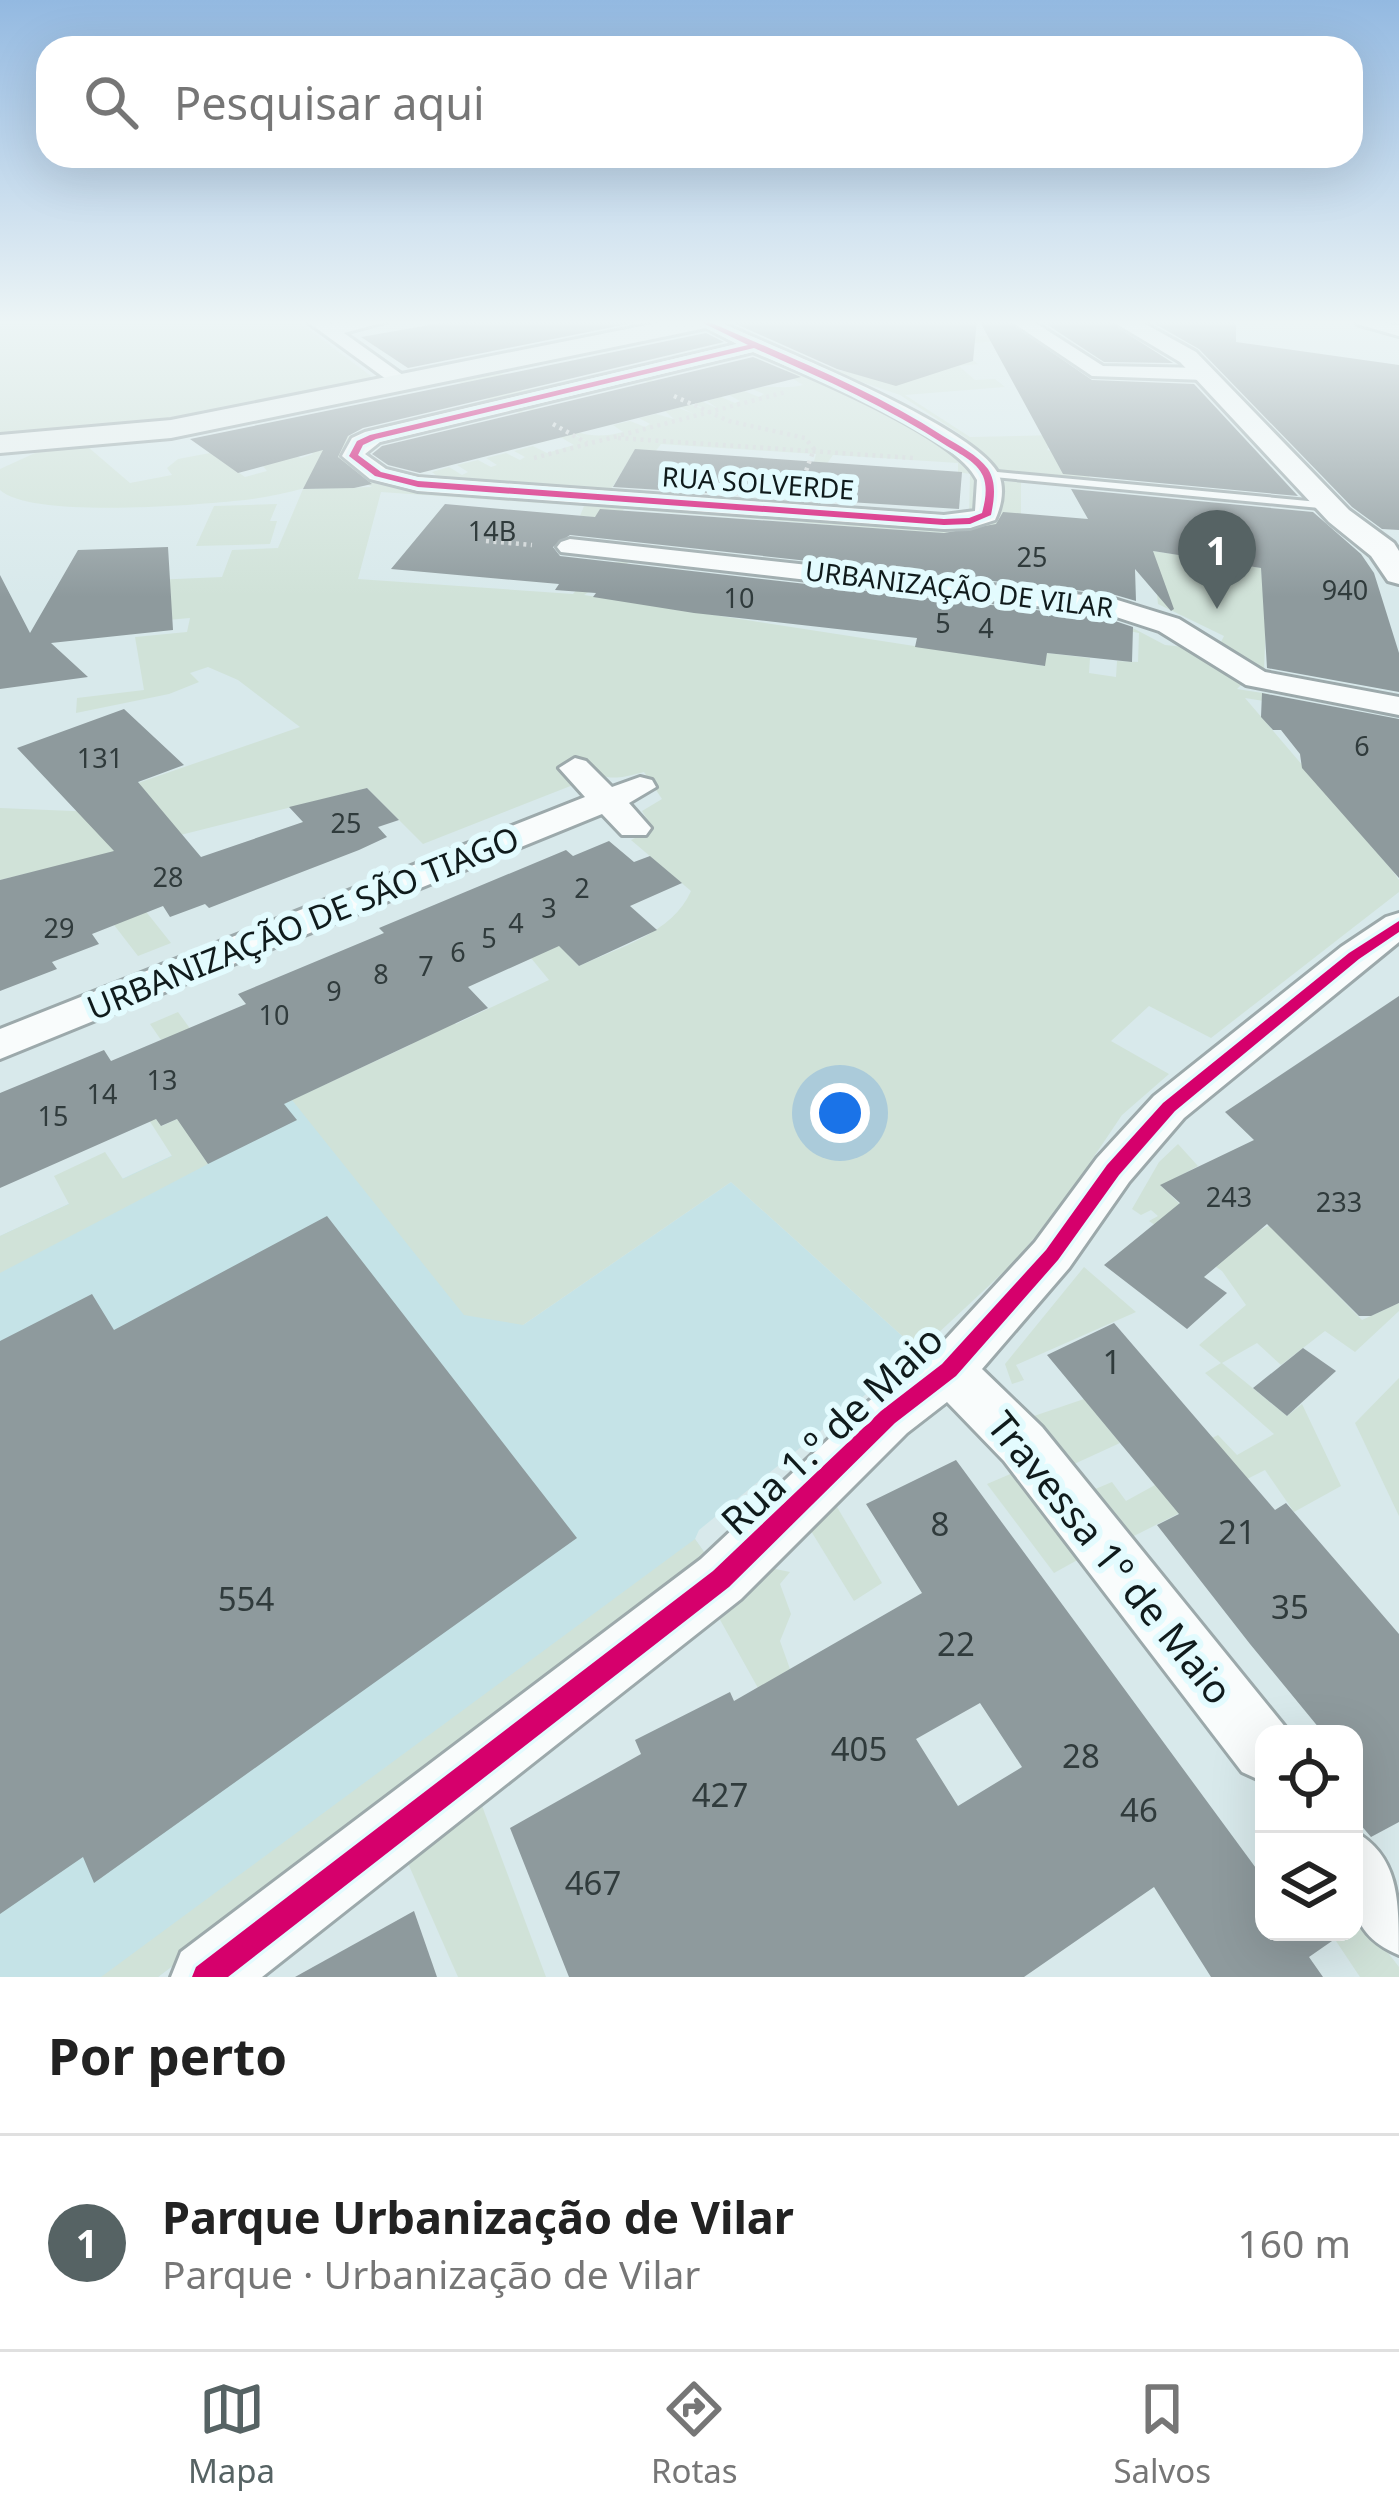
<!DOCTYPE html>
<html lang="pt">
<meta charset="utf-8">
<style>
:root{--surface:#fff;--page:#f6f6f6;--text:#222;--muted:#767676;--line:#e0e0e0;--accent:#566364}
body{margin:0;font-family:"Noto Sans",sans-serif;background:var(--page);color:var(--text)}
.controls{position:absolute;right:36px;bottom:36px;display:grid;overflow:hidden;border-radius:24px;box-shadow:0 12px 48px #0002}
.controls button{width:108px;height:108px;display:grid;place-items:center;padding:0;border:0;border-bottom:3px solid var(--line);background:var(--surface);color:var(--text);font:60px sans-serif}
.you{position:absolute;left:840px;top:1113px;width:42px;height:42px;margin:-30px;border:9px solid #fff;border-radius:50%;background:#1a73e8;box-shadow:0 0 0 18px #1a73e833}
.badge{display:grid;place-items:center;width:78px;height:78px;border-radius:50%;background:var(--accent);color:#fff;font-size:39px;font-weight:700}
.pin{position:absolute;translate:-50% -99px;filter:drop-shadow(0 3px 6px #0008)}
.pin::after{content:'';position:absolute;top:63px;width:42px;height:36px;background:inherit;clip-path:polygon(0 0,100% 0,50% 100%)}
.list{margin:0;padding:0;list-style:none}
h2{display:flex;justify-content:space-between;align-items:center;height:156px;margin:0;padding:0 48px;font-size:51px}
h2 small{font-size:39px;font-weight:400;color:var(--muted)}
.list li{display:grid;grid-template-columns:78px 1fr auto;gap:36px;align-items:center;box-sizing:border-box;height:216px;padding:0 48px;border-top:3px solid var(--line)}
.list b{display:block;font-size:45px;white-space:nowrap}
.list p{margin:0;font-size:39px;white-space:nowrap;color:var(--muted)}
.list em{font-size:39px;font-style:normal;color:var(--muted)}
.icon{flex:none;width:66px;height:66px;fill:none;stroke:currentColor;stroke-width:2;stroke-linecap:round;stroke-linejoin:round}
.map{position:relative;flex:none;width:1399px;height:1977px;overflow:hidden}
.search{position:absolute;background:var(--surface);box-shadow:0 12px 48px #0002;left:36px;right:36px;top:36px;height:132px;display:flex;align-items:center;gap:30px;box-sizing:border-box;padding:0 42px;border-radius:36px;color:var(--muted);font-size:45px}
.sheet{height:372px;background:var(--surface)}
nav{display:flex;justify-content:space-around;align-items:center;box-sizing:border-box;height:168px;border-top:3px solid var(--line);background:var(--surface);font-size:33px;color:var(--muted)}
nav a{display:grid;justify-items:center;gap:6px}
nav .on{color:var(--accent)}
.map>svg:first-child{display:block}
.built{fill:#c5e3e7}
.green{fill:#d0e2d8}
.building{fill:#8e9a9d;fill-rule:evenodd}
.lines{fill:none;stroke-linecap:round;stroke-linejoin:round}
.service-casing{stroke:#9ca9ab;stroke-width:6}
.minor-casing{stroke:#9ca9ab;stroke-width:6}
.tertiary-casing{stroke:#9ca9ab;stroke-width:6}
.secondary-casing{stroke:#9ca9ab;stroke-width:6}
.path{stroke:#d0d5d6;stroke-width:4.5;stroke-dasharray:3 4.5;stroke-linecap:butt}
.service{fill:#f9fcfc;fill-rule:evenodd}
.minor{fill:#f9fcfc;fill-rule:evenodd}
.tertiary{fill:#f9fcfc;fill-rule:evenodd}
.secondary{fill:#ebf2f1;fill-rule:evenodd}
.cycleway-casing{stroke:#e3fbfe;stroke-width:7}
.cycleway{fill:#d6006c;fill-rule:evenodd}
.labels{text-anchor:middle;stroke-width:12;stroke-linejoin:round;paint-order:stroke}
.far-street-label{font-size:27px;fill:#101b1c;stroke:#e3fbfe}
.number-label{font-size:27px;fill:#303b3c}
.street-label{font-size:33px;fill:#101b1c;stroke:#e3fbfe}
.near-number-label{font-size:33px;fill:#303b3c}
.near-street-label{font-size:39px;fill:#101b1c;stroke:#e3fbfe}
</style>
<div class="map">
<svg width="1399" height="1977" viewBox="0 0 1399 1977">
<rect width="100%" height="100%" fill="#d8e9eb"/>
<!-- built -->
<path class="built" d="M325 1084 523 1325 731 1182 919 1351 699 1530 695 1539 709 1559 158 1977H0V1236Z"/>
<!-- green -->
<g class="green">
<path d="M0 320H296L379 382 156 425 0 437Z"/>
<path d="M1009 334 1017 339 955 345 978 364 959 366 975 380 995 379 1005 387 905 395 970 437 1056 435 1047 450 1074 455 1090 478 997 472 966 438 900 395 795 359 751 338 841 371H862L947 339Z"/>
<path d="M718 340 725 348 721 351 462 408 352 442 345 457 373 479 424 488 422 492 956 532 957 527 993 524 997 481 1021 482V539L624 509 618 519 580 516 584 506 381 492 358 579 573 594 600 564 629 561 623 570 584 595 1044 666 1047 653 1090 658 1089 673 1116 677 1117 661 1138 662 1139 633 1129 631V626L1165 645 1184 647 1241 685 1237 689 1269 694 1270 702 1245 698 1391 869 1399 880V892L1211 1038 1149 1006 1111 1041 1169 1074 1122 1115 1056 1213 1010 1266 919 1351 731 1182 523 1325 464 1315 292 1100 196 1145 208 1164 0 1273V1236L69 1204 54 1176 105 1152 123 1179 172 1156 149 1120 155 1118 162 1126 214 1102 169 1037 161 1040 150 1024 178 1012 194 1034 292 1100 410 1045 446 1015 456 1024 549 980 531 958 577 937 586 946 568 955 579 966C618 948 673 933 691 891L631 840 653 829 642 811 662 799 644 772C616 779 604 783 583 762L558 769 573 785 423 844 367 788 101 855 171 943 138 956 67 864 0 880V808L97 812 109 793 300 727 238 680 208 667 190 673 199 682 169 694 76 713 77 698 144 690 135 637 187 632 190 618 122 624 153 580 222 577 232 550 278 548 303 489 372 487 354 476C318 484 281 496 245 500 197 505 32 519 0 490V469L46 448 88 447 130 483 172 475 167 468 178 459 210 453 245 477 267 471 263 466 291 454 301 458 313 454 304 448 489 399 450 377 495 368 503 374 525 376 518 387 522 391 720 349Z"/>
<path d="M749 353C824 363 907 426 970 467L978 479 977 511 969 514 970 474 958 472V463L833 455 804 497 816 454 661 444 655 452 627 463 610 491 442 480 432 472 449 467 462 475 468 472 457 465 478 460 491 467 497 465 486 458 506 453 520 460 525 457 514 451 533 446 547 453 574 445 512 409 515 408 587 441 524 407 528 405C560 423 580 444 623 432L613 425 630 421 645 427 650 424 639 418 656 414 674 419 665 411 679 408 694 414 628 381 706 410 641 379 644 377 717 408 707 401 721 397 735 403 740 401 729 395 744 391 759 397 764 394 752 389C771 384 784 390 803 385L782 372 788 369Z"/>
<path d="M277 504 270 521H277L270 544 196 546 214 506Z"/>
<path d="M1153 551 1261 568 1266 621 1264 671 1220 644 1224 636 1158 604Z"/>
<path d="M1178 1144 1198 1166 1161 1186 1226 1248 1278 1221 1321 1278 1362 1320 1399 1303V1311L1355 1352 1325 1331 1281 1365 1257 1343 1222 1363 1287 1416 1302 1404 1341 1486 1294 1512 1265 1470 1130 1538 1093 1490 1112 1482 1126 1501 1155 1485 1145 1473 1218 1435 1237 1455 1274 1434 1205 1373 1221 1363 1199 1345 1246 1305 1222 1271 1149 1221 1158 1216 1151 1210 1141 1215 1132 1209 1159 1162Z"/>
<path d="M1084 1267 1136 1312 1016 1365 1024 1380 1012 1384 1005 1364Z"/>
<path d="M1399 1378V1516L1355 1423Z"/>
<path d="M1084 1399 1120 1443 1072 1465 1034 1416Z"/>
<path d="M1015 1472 1081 1558 1054 1573 987 1484Z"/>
<path d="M837 1507 882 1583 854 1601 811 1531Z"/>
<path d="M695 1539 709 1559 158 1977H101Z"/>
<path d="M766 1567 790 1572 780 1584 791 1614 780 1641 790 1669 758 1688 714 1609Z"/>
<path d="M478 1795 546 1977H458L403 1852Z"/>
<path d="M1354 1909 1399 1967V1977H1360L1330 1932H1354Z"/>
</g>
<!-- building -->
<g class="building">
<path d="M458 320H648L408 368 361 337Z"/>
<path d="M727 320H977L973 361 896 386 837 369Z"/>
<path d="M979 320H1005L1092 380 1194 384 1298 496 1063 474Z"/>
<path d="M1040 320H1106L1173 363 1104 362Z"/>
<path d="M1148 320H1236V342L1399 365V530L1382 529 1352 507 1199 349Z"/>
<path d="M706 333 724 342 363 428 348 436 338 457 372 484 354 488 303 489 323 450 238 473 190 439Z"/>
<path d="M753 357 801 377 420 473 388 465 372 454 382 446Z"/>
<path d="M635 449 962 472 959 509 613 487Z"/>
<path d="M1071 489 1313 512 1361 554 1374 573 1399 653V692L1267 668 1261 568 1153 551 1174 609 1171 611 1135 569 1136 601 1112 594 570 535 553 547 560 556 1106 618 1133 627 1132 662 1047 653 1045 666 915 647 917 638 694 613 593 597 596 593 555 590 559 584 391 569 445 504 595 517 600 509 944 533 996 524 1003 512 1088 519Z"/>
<path d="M168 547 173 630 51 643 88 677 0 689V575L30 633 78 550Z"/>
<path d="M1262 693 1399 719V878L1302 768 1300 754 1281 730H1273L1261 717Z"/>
<path d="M124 709 184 765 138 782 201 857 303 822 289 807 367 788 399 820 378 827 387 837 359 850 209 908 205 904 170 917 163 906 92 934 99 944 52 962 57 969 0 991V880L114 851 17 748Z"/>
<path d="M609 841 634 862 650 856 682 883 630 906 657 930 579 966 559 946 468 987 488 1008 284 1104 297 1120 208 1164 177 1119 161 1126 156 1119 0 1188V1093L104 1050 111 1061 246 1004 238 994 384 933 379 928 566 850 573 856Z"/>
<path d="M1399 996V1303L1371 1316H1359L1267 1224 1204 1277 1227 1293 1187 1329 1104 1265 1180 1203 1160 1185 1254 1140 1225 1112Z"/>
<path d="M327 1216 577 1538 94 1883 83 1857 0 1914V1341L92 1294 114 1330Z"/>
<path d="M1114 1323 1275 1510 1286 1503 1399 1634V1822L1371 1837 1354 1817V1734H1324L1250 1644 1157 1525 1179 1514 1047 1355Z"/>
<path d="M1303 1348 1336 1371 1287 1416 1253 1388Z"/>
<path d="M956 1460 1264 1879V1932H1345L1309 1957 1323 1977H1211L1154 1887 1024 1977H569L510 1828 641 1754 635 1740 730 1692 734 1701 922 1593 866 1504ZM980 1703 1022 1767 958 1806 916 1739Z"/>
<path d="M414 1911 437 1977H295Z"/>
</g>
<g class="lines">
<!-- service casing -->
<g class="service-casing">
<path id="service" d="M987 471 1330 503 1335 506 1330 509 983 476V472Z"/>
</g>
<!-- minor casing -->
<g class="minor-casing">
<g id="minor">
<path d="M305 320 331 324 392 320 344 333 414 383 397 387Z"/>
<path d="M715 320C770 346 977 426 999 475 1005 490 1001 507 995 520L970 528 944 529 418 491 370 479 342 456 352 438 365 432 737 344 695 322ZM753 352C802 373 956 435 977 480L975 511 944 515 418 477 386 469 365 454 380 442Z"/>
<path d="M1009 320H1031L1103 366 1205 368 1215 374 1205 380 1092 376Z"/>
<path d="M1354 320 1399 325V336L1357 324Z"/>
<path d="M570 539 1111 598 1179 619 1265 672 1399 697V715L1246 685 1159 631 1107 614 561 552 557 547 561 542Z"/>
<path d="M575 758 586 761 612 787 640 777 652 780 656 787 629 803 651 828 646 835H622L602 814 0 1059V1029L585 797 559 768Z"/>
<path d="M1399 913V942L1184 1118 1129 1182 1069 1268 982 1369 1042 1427 1286 1728 1289 1734H1264V1782L1242 1772 1004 1461 947 1402 907 1433 741 1599 262 1977H171L181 1952 701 1559 869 1401 931 1355 1035 1242 1097 1158 1154 1096 1341 947 1386 917Z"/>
<path d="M1354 1831C1399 1856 1399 1899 1399 1955 1339 1930 1354 1886 1354 1831Z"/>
</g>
</g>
<!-- tertiary casing -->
<g class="tertiary-casing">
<path id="tertiary" d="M1110 320H1138L1196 352 1349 510 1394 543 1399 551V584L1388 581 1371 556 1329 522 1180 362Z"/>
</g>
<!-- secondary casing -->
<g class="secondary-casing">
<path id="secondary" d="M672 320H723L711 327 171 438 0 453V435L171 420Z"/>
</g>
<!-- path -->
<g class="path">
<path d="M674 396 729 421 805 438 814 449 802 482"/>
<path d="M553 424 587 443"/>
<path d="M618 438 914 458"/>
<path d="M534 458 786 392"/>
<path d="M486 541 532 545"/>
</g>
<!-- service -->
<use href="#service" class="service"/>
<!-- minor -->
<use href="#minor" class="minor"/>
<!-- tertiary -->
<use href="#tertiary" class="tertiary"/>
<!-- secondary -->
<use href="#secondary" class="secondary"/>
<!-- cycleway casing -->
<g class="cycleway-casing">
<g id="cycleway">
<path d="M705 320C786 356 869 388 943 436 958 445 978 455 988 469 997 483 994 500 991 515L970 524 944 525 418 487 375 476 349 456 357 441 370 435 748 345 701 322ZM754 348C821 378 886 406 947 446 960 454 977 462 983 476 988 488 985 502 982 513L969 518 944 519 418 481 381 472 358 455 363 445 376 439Z"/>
<path d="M1399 921V932L1359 959 1175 1111 1119 1175 1058 1260 956 1376 895 1423 729 1587 228 1977H192L196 1967 713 1571 881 1411 942 1364 1046 1250 1107 1165 1163 1103 1349 953Z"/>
</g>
</g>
<!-- cycleway -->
<use href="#cycleway" class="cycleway"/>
</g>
<!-- sky -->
<linearGradient id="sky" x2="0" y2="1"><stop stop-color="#93b9e1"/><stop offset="0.54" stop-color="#edf5f6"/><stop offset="1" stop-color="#edf5f6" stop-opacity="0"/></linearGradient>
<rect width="1399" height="597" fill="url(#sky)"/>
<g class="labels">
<!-- far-street labels -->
<g class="far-street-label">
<text transform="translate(758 484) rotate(4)" y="9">RUA SOLVERDE</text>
<text transform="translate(959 590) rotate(7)" y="9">URBANIZAÇÃO DE VILAR</text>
</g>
<!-- number labels -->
<g class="number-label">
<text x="492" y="541">14B</text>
<text x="1032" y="567">25</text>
<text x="1345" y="600">940</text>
<text x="739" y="608">10</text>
<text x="943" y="633">5</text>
<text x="986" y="638">4</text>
<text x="1362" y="756">6</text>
<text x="100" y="768">131</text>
<text x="346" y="833">25</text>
<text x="168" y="887">28</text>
<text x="582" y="898">2</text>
<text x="549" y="918">3</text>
<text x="516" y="933">4</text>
<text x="59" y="938">29</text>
<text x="489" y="948">5</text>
<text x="458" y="962">6</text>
<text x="426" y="976">7</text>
<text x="381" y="984">8</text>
<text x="334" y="1001">9</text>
<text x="274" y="1025">10</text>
<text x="162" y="1090">13</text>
<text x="102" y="1104">14</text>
<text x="53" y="1126">15</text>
<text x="1229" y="1207">243</text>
<text x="1339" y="1212">233</text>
</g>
<!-- street labels -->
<g class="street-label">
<text transform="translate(303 923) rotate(-22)" y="12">URBANIZAÇÃO DE SÃO TIAGO</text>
</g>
<!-- near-number labels -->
<g class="near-number-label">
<text x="1112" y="1374">1</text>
<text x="940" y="1536">8</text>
<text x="1237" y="1544">21</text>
<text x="246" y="1611">554</text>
<text x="1290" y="1619">35</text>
<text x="956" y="1656">22</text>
<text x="859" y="1761">405</text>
<text x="1081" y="1768">28</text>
<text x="720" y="1807">427</text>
<text x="1139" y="1822">46</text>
<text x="593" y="1895">467</text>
</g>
<!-- near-street labels -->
<g class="near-street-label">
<text transform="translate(832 1430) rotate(-43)" y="14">Rua 1.º de Maio</text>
<text transform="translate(1110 1558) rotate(51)" y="14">Travessa 1º de Maio</text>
</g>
</g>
</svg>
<div class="controls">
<button><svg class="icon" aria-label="locate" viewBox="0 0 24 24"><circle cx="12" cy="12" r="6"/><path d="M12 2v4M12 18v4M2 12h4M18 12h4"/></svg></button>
<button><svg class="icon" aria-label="layers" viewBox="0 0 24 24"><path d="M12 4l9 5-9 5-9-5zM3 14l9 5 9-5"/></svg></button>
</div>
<div class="you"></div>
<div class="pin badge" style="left:1217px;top:609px">1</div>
<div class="search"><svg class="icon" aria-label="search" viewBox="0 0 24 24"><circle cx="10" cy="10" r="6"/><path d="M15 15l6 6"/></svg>Pesquisar aqui</div>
</div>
<section class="sheet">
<h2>Por perto<small></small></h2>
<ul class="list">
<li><span class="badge">1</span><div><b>Parque Urbanização de Vilar</b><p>Parque · Urbanização de Vilar</p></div><em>160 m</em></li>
</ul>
</section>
<nav>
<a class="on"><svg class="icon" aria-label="map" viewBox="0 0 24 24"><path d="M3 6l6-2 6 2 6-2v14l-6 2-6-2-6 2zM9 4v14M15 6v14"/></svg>Mapa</a>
<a><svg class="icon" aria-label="directions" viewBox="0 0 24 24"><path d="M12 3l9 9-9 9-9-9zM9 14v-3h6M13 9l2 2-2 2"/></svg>Rotas</a>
<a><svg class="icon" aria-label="saved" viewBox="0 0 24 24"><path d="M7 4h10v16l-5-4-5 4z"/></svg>Salvos</a>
</nav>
